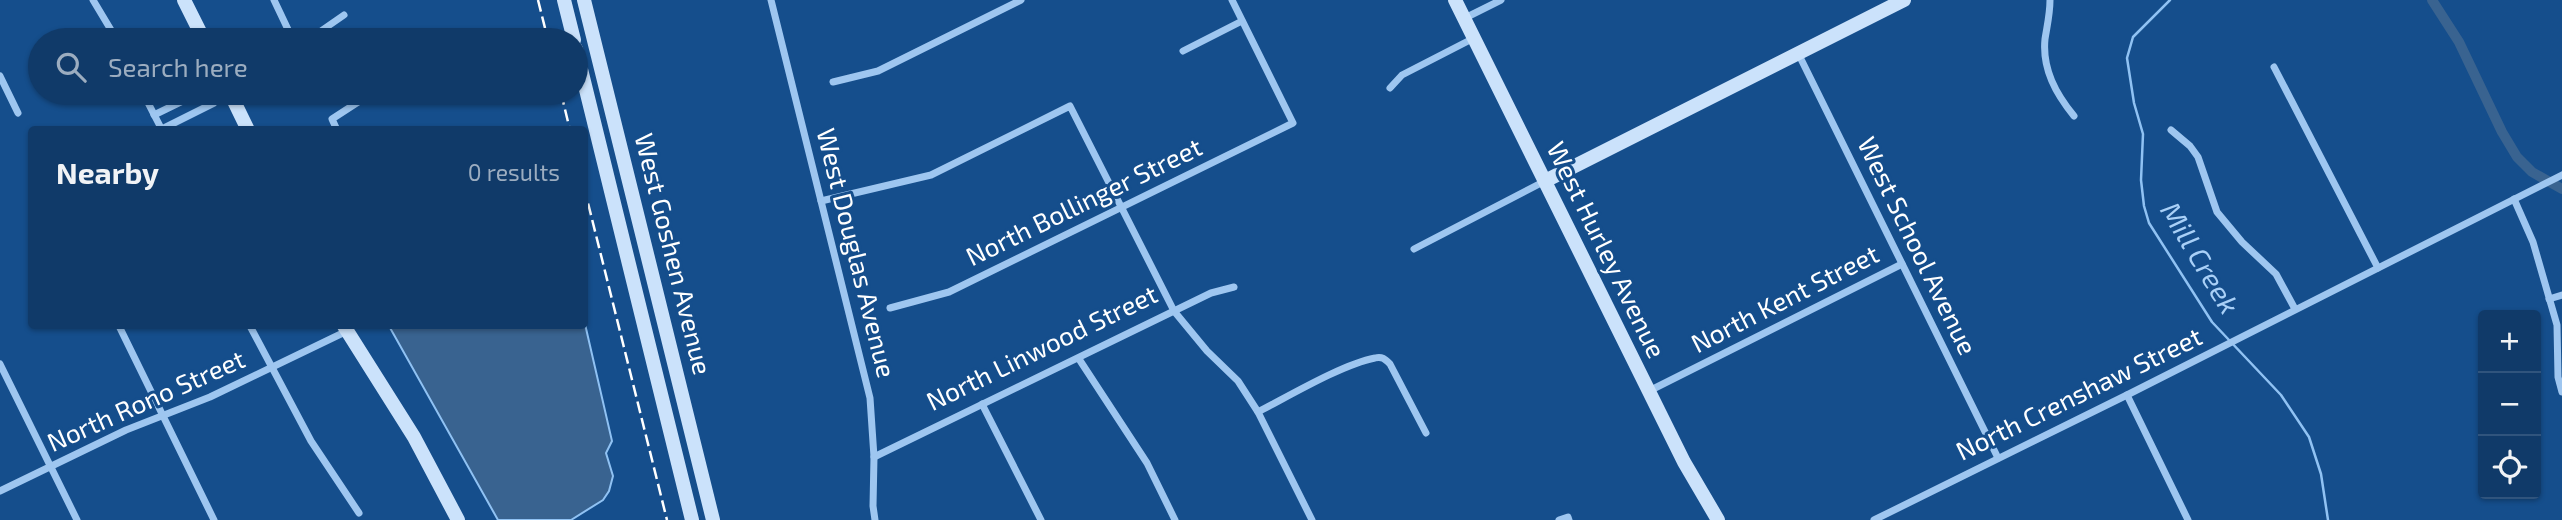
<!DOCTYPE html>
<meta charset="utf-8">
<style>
:root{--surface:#103a69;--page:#19416f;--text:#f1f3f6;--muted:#9cadc0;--line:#30547d}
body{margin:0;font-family:"Exo 2",sans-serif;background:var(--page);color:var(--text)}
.controls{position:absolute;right:21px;bottom:21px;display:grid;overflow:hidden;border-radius:7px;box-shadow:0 2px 5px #0004}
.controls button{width:63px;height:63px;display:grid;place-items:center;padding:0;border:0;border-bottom:2px solid var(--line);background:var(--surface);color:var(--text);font:35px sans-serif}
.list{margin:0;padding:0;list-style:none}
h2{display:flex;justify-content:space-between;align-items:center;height:91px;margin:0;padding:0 28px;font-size:30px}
h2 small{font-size:23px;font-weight:400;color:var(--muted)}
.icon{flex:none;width:38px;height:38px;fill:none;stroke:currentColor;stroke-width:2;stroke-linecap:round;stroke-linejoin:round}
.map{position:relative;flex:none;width:2562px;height:520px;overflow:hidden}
.search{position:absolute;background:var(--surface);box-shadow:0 2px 5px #0004;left:28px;top:28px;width:560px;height:77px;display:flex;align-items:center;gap:18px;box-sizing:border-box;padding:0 24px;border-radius:38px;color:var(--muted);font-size:26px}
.panel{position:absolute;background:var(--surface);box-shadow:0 2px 5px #0004;left:28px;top:126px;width:560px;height:203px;border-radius:7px}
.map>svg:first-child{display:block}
.water{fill:#396390;stroke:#90c2f3;stroke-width:2}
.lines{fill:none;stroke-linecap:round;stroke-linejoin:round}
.stream{stroke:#90c2f3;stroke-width:2.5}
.canal{stroke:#396390;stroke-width:10}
.street{stroke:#9ec6f0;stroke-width:7}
.secondary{stroke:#cbe2fb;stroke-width:14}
.rail{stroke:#fff;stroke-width:2.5;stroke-dasharray:12 5;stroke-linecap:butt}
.labels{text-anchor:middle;stroke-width:6;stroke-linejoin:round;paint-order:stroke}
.street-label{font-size:26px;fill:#fff;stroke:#154e8c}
.water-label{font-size:28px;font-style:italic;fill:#a9d0f7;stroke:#154e8c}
</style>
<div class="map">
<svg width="2562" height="520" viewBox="0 0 2562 520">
<rect width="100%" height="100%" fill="#154e8c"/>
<!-- water -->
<path class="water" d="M585 324 612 441 606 453 613 476 609 491 603 500 571 520H498L389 326Z"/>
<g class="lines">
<!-- stream -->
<path class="stream" d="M2170 0 2133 37 2127 58 2134 103 2143 134 2141 180 2144 206 2149 223 2212 322 2281 395 2309 437 2321 474 2328 520"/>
<!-- canal -->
<path class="canal" d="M2432 0 2459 42 2502 132 2517 157 2532 172 2562 189"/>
<!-- street -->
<g class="street">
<path d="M93 0 117 40"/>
<path d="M274 0 293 40"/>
<path d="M771 0 870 398 874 457 873 506 875 520"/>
<path d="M2050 0C2050 14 2047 26 2045 39 2042 69 2056 94 2074 116"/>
<path d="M1465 18 1501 0"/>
<path d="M308 40 344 15"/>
<path d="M1183 51 1242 21"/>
<path d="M1798 53 1998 458"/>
<path d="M2274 67 2378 268"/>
<path d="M0 76 18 113"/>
<path d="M833 82 878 71 1021 0"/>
<path d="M1390 88 1402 75 1474 38"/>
<path d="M143 93 162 130"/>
<path d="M154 115 199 93"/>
<path d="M162 129 214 103 223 93"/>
<path d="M337 130 332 119 372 93"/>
<path d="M2171 130 2190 146 2198 157 2217 212 2242 242 2276 274 2295 309"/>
<path d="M2514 199 2533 242 2557 325 2558 377 2562 392"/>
<path d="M821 201 931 175 1070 106 1174 311 1207 351 1238 381 1258 412 1312 520"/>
<path d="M1414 249 1545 181"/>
<path d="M2549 299 2562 295"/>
<path d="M890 308 949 292 1293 123 1232 0"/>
<path d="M119 326 214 520"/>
<path d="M250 326 311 441 359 513"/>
<path d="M1079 359 1147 463 1175 520"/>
<path d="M0 364 77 520"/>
<path d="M1649 391 1902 264"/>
<path d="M2127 395 2188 520"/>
<path d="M982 404 1041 520"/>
<path d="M1258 412C1289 396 1343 364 1375 358 1382 356 1385 359 1390 364L1426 433"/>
<path d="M874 457 1211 293 1234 287"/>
<path d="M0 491 126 430 210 397 347 331"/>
<path d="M1559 520 1568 517 1569 520"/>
<path d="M1874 520 2127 395 2562 175"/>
</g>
<!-- secondary -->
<g class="secondary">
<path d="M184 0 204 40"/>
<path d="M564 0 574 40"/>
<path d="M584 0 713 520"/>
<path d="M1455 0 1684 462 1718 520"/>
<path d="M576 49 692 520"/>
<path d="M230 93 248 130"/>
<path d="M1545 181 1904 0"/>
<path d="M344 326 414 437 458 520"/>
</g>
<!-- rail -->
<g class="rail">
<path d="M538 0 548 40"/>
<path d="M561 93 570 130"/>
<path d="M584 187 667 520"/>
</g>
</g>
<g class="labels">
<!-- street labels -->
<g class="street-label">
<text transform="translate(1084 202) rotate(-26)" y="9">North Bollinger Street</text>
<text transform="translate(1917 246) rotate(64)" y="9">West School Avenue</text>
<text transform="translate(1606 250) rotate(64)" y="9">West Hurley Avenue</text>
<text transform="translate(856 253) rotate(76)" y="9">West Douglas Avenue</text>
<text transform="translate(673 254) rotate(76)" y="9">West Goshen Avenue</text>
<text transform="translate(1785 299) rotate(-27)" y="9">North Kent Street</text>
<text transform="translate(1042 348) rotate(-26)" y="9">North Linwood Street</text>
<text transform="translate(2079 394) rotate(-26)" y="9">North Crenshaw Street</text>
<text transform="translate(146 401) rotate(-24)" y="9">North Rono Street</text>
</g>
<!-- water labels -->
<g class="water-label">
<text transform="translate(2200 258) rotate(59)" y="10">Mill Creek</text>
</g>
</g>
</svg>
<div class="controls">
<button>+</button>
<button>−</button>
<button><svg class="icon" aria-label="locate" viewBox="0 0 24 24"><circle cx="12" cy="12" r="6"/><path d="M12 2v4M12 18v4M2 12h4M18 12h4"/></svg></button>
</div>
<div class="search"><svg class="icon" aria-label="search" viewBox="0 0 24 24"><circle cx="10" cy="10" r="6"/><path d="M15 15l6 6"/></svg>Search here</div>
<section class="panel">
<h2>Nearby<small>0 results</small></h2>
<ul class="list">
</ul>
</section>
</div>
